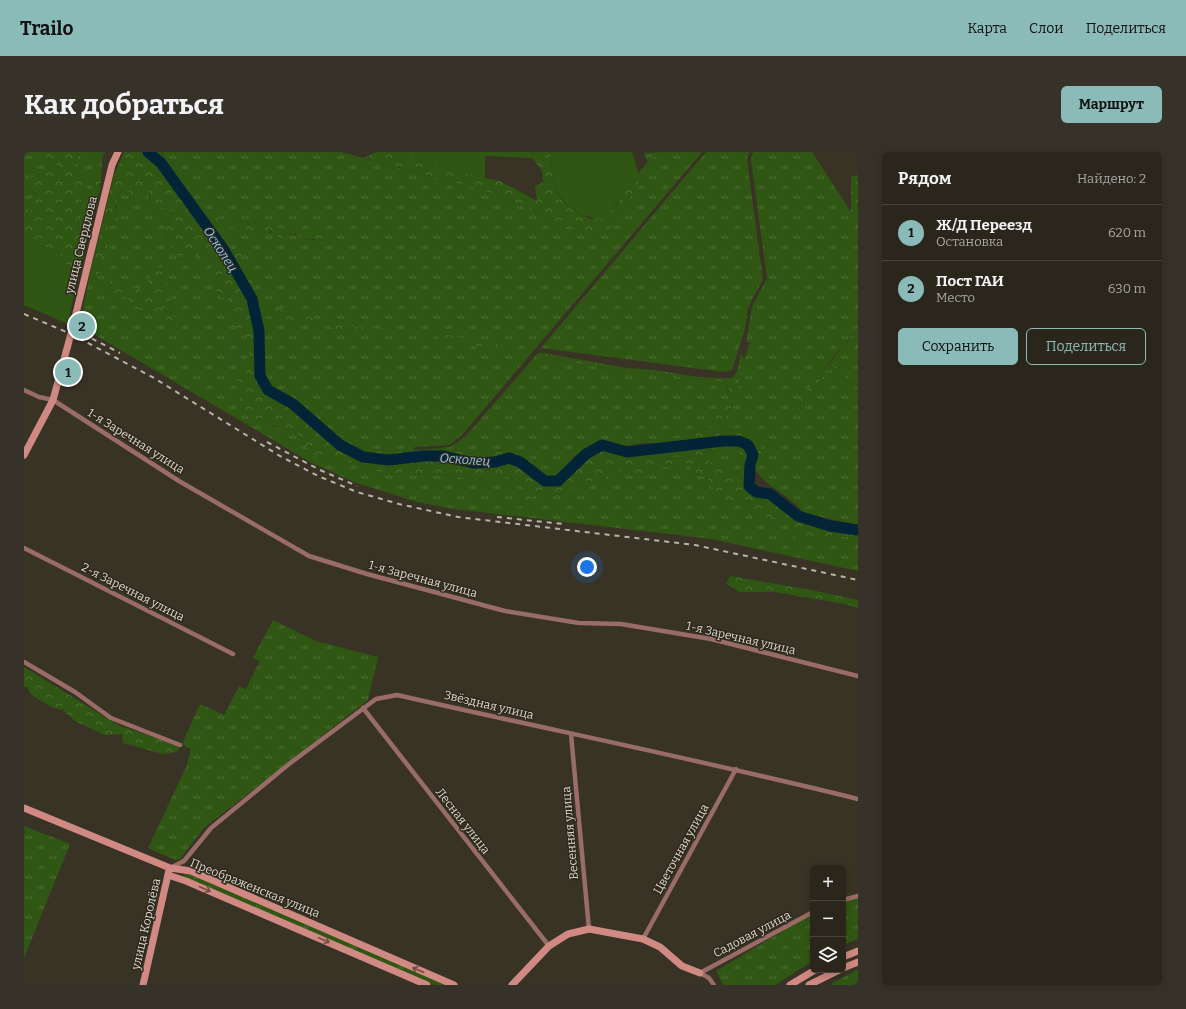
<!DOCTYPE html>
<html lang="ru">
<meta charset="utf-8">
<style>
:root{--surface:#2b261c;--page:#373229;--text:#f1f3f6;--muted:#a6a5a3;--line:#47433b;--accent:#8bbbb9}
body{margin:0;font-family:Bitter,serif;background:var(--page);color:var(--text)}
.controls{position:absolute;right:12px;bottom:12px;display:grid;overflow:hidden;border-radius:6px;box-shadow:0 2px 10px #0003}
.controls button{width:36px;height:36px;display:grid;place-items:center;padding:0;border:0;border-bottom:1px solid var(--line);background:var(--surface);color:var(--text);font:20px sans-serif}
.you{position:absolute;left:563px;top:415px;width:14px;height:14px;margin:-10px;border:3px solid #fff;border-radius:50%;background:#1a73e8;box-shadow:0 0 0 6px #1a73e833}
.badge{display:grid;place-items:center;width:26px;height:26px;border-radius:50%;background:var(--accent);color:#111;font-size:13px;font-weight:700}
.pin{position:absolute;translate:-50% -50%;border:2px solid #fff;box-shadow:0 1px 4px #0006}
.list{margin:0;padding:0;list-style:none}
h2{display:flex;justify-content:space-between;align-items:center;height:52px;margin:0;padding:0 16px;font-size:17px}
h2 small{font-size:13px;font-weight:400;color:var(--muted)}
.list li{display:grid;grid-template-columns:26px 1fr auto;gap:12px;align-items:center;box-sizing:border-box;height:56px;padding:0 16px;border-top:1px solid var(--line)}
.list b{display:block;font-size:15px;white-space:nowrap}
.list p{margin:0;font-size:13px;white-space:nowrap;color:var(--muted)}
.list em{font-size:13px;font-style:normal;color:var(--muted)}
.actions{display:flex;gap:8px;padding:12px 16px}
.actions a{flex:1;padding:9px 0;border:1px solid var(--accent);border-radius:6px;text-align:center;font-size:14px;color:var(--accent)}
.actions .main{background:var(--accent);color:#111}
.icon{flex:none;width:22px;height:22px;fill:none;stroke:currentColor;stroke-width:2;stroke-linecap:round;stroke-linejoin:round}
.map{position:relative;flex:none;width:834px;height:833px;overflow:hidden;border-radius:6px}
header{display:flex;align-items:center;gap:24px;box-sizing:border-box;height:56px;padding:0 20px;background:var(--accent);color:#111}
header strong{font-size:19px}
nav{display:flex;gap:22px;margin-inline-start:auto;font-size:14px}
.intro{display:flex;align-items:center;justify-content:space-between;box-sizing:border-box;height:96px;padding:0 24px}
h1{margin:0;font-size:28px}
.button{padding:10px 18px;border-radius:6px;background:var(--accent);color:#111;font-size:14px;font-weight:700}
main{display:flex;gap:24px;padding:0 24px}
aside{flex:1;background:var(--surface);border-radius:6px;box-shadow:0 2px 10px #0003}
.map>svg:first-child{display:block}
.grass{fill:url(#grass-tufts)}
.forest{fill:url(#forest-crowns)}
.garden{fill:#2f5713}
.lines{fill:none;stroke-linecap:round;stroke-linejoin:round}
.river{stroke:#032337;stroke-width:11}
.street{stroke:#996c67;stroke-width:4.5}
.secondary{stroke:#d18a83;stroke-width:7}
.rail{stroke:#b7b3aa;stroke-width:2;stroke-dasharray:5 5;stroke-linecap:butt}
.oneway{stroke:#705045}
.labels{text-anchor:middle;stroke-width:3;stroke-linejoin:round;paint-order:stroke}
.street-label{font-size:12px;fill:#dbd7cf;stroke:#2f291c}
.water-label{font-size:13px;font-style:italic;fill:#83c7f6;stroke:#2f291c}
</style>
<header>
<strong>Trailo</strong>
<nav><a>Карта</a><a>Слои</a><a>Поделиться</a></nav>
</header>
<div class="intro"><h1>Как добраться</h1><a class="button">Маршрут</a></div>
<main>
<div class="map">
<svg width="834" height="833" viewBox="0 0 834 833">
<defs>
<pattern id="grass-tufts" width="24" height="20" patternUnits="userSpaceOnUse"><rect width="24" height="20" fill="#2f5713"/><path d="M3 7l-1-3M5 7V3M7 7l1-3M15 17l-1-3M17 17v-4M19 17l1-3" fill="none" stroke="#4d6e34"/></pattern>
<pattern id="forest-crowns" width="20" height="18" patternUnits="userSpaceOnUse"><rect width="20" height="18" fill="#2f5713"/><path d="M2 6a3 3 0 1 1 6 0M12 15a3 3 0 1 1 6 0" fill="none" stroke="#4d6e34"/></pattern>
</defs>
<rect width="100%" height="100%" fill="#393326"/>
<!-- grass -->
<g class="grass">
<path d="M0 0H17L35 14 34 20 0 15Z"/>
<path d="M54 0H73L74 18 70 25 72 39 76 38 60 102 52 60 63 37 54 19Z"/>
<path d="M138 0H317L475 43 551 79 594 65 629 6 640 0H678L438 283 425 293 391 295 386 301 336 295 296 271 271 251 245 236 238 223 237 178 228 135 229 127 224 123 220 114 222 111 207 97 199 85 200 77 205 73 229 79 231 77C235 77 237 79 240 80 253 82 267 79 280 87L332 92 255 76 250 77 243 73 235 74 231 70C219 70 208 67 196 69L193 63 182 62C168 45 161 38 158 16L142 10Z"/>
<path d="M682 0H725L723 8 739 128 724 155 721 177 708 218 700 220 517 196Z"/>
<path d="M729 0H788L827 60 834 66V176L806 209 758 274 804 219 834 236V373L789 363 782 364C768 343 740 336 728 313L731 302H737V288L728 284 719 275 703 279 696 287H693L710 249 692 264 688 276 674 279 661 286H650L644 289 643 294C635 294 628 290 621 291 605 292 588 300 574 289L549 305 548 311 534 327 522 328 517 322 519 319 479 297 459 304 430 297 397 298 426 295 441 285 514 201H519L523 206 587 217 603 216 629 218 627 221 700 230 704 239 709 243 715 237V225L708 226 713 220 717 201 720 208 726 190H722L728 155 743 126 727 8Z"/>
<path d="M0 17 24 26 8 40 17 48 7 46 15 59 5 58 0 50Z"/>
<path d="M101 34 105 39 107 48 117 42 120 36 125 40V49L134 57 145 54 148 59C144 70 135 82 146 89L147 97 158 107 167 103 171 109 177 96 186 105 192 133 206 148 215 164 220 176 225 204 215 215 247 274 271 279 284 296 289 297 292 308 317 307 363 322 387 321 432 324 455 329 481 323 500 336 495 357 505 361 507 348 511 339 521 340 532 343 560 329 581 330 583 317 589 315 596 319 617 324 635 316 662 311 675 323 683 326 699 352 712 347 718 350 725 348 722 362 738 367 760 365 784 383 802 392 804 383 834 386V419L688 387 430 357 393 350 330 330 286 310 68 181 66 169 58 161 66 121 71 125 77 118 74 110C76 105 82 102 86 97 80 85 80 73 94 68 91 56 92 44 101 34Z"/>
<path d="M834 182V233L826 230 807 213Z"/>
<path d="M694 291 695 295 709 294 716 300 718 324 681 308 691 292Z"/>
<path d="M643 298 649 300 664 299 673 304 636 307V299Z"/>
<path d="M249 468 292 489 354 505 344 548 180 676 156 707 152 708 124 696 163 613 167 597 158 592 176 552 200 563 215 534 222 537 236 509 229 506Z"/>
<path d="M0 674 46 692 0 806V683L1 680Z"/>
<path d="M161 720 423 833H411L159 724Z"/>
<path d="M834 744V787L819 793V748Z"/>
<path d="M789 761V809L751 833H699L692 819Z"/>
<path d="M834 817V833H807V832Z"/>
</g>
<!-- forest -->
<g class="forest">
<path d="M17 0H54V19L63 37 52 60 60 102 53 128 34 99 0 87V50L5 58 14 59 7 54V46L16 47 1 31 5 25H22L0 17V15L34 20 35 14Z"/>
<path d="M73 0H82L79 2 76 38 71 39 70 25 74 18Z"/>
<path d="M100 0H137L142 10 158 16C161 38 168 45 182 61L193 63 196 69 206 67 217 70 224 66 235 74 243 73 250 77 255 76 323 89 334 93 287 87H280L273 83 263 81 258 86 253 85 247 79 242 81C231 77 236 76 224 82L215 75 210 77 205 74 200 77 202 82 199 85 210 100 215 97 220 98 219 105H216L222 111 220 114 225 119 224 123 229 127 228 135 237 178 238 223 245 236 271 251 296 271 336 295 386 301 388 298 430 297 459 304 479 297 490 298 520 319 517 322 497 308 485 302 448 308 420 302 387 301 389 309 420 307 449 313 472 312 486 309 495 313 512 327 523 332 534 331 548 315 563 304 583 296 603 302 636 299 637 307 673 304C661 296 655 303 643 298L691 292 682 308 718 324 716 300 709 295 700 299 695 295 694 291 715 290 723 294 728 303 725 313 724 334 731 341 745 343 773 366 806 376 834 380V386L804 383 802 392 784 383 773 390 760 365 738 367 722 362 725 348 718 350 712 347 699 352 683 326 675 323 662 311 635 316 617 324 596 319 589 315 583 317 581 330 560 329 532 343 521 340 511 339 507 348 505 362 499 363 495 357 500 336 482 323 455 329 432 324 387 321 363 322 317 307 292 308 288 302 289 297 284 296 271 279 225 268 212 236 215 215 225 204 220 176 213 175 215 164 212 160 204 162 200 156 206 148 194 144 192 133 183 127 181 121 188 115 186 105 177 97 171 110 167 103 158 107 147 97 146 89C136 81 144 70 148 60L145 54 134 57 127 56 125 40 120 37 116 47 111 50 107 48 105 39 101 35 96 40 91 56 96 62 94 68C80 73 80 85 86 97 82 103 76 105 74 110L77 118 75 124 71 125 66 121 90 23Z"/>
<path d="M352 0H362L381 6 386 4 411 14 429 15 433 20 476 29 513 49 511 34 519 30 518 19 508 6 510 0H526C528 9 527 16 529 25 533 50 545 57 567 67L592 54 604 33 624 10 620 1 640 0 629 6 594 65 581 82 551 79 475 43 340 6Z"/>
<path d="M834 23V66L827 60V25Z"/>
<path d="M140 114 146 116 147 119 142 130 150 138 147 148 141 150 136 156 153 166 156 172 153 175 147 174 137 165C123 165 114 155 104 147 95 142 89 145 84 133L87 129C97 127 98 134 104 141H107L111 136 115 137 118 142 129 119Z"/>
<path d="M237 154 260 156 308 173 367 177V182L316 181 304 174 240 164Z"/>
<path d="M834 176V182L807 213 826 230 834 233V236L804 219 758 274 756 272Z"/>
<path d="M408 180 501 198 503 201 418 189Z"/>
<path d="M519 201 603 216 587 217 523 206Z"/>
<path d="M629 218C657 222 686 229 715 225V237L708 244 700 230 627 221Z"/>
<path d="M710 249 693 287 643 294 644 289 650 286H661L674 279 688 276 692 264 702 250Z"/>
<path d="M719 275 728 284 737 288V303L731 302 724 291 715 288 696 287 703 279Z"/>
<path d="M706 424 782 437 834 448V456L821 452 751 440H716L702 432Z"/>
<path d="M0 515 94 573 156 594 153 600 139 602 99 591 98 582 81 583 51 569 39 558 27 555 6 542 4 535H0Z"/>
</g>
<!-- garden -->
<g class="garden">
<path d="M362 0H510L508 6 461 4V27L433 20 428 15 411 14 386 4 381 7Z"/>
<path d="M526 0H608L615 22 581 67C554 66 533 52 529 24 527 16 528 8 526 0Z"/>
<path d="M0 87 34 99 53 128 44 172 0 153Z"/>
</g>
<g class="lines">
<!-- river -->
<path class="river" d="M124 0 137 11 200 98 228 147 235 179 236 224 244 238 269 252 316 293 339 305 365 308 399 304H420L449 311 471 310 485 306 496 310 521 329H534L562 302 578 293 603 300 699 289H715L724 293 729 303 726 313 725 334 732 340 746 342 774 364 806 374 834 378"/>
<!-- street -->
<g class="street">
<path d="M0 238 15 245 29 248 155 329 285 404 343 422 481 459 555 471 597 472 687 487 834 524"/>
<path d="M0 396 209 502"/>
<path d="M0 510 51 540 87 566 156 593"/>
<path d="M339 556 525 794"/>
<path d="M547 582 565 777"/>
<path d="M148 715 160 709 187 676 265 612 352 547 373 543C527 578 681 609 834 647"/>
<path d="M819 748 834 744"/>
<path d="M619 787 712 617"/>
<path d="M676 821 789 760"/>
<path d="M676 821 685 826 690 833"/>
</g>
<!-- secondary -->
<g class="secondary">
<path d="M0 303 29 248 48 178 88 13 94 0"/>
<path d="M0 656 146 716 167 719 430 833"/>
<path d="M144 723 162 729 403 833"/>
<path d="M819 805 834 799"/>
<path d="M819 816 834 810"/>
<path d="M119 833 145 718"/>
<path d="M488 833 525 794 544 782 565 777 619 787 636 795 658 814 676 821"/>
<path d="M766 833 791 818"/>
<path d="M785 833 815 818"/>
</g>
<!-- rail -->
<g class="rail">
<path d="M0 162 47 182 130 226 256 304 294 324 333 340 375 352 434 365 671 393 834 428"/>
<path d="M59 182 96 201"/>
<path d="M243 290 296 318 333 334"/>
<path d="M473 365 539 372"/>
</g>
</g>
<!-- one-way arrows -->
<defs><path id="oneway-shaft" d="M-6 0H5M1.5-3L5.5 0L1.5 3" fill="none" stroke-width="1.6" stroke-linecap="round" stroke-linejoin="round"/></defs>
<g class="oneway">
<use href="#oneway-shaft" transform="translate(181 737) rotate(23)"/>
<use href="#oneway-shaft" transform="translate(300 788) rotate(23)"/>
<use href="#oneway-shaft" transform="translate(394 818) rotate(-157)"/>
</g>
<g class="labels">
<!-- street labels -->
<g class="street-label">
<text transform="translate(57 93) rotate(-76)" y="4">улица Свердлова</text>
<text transform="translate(112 289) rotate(32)" y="4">1-я Заречная улица</text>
<text transform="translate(399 427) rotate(15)" y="4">1-я Заречная улица</text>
<text transform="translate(109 440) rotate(27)" y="4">2-я Заречная улица</text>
<text transform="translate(717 486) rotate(13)" y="4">1-я Заречная улица</text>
<text transform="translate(465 553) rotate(13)" y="4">Звёздная улица</text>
<text transform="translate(439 669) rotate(52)" y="4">Лесная улица</text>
<text transform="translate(546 681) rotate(-95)" y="4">Весенняя улица</text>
<text transform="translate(657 697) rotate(-61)" y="4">Цветочная улица</text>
<text transform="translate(231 736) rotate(22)" y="4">Преображенская улица</text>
<text transform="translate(122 772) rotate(-77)" y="4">улица Королёва</text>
<text transform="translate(728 782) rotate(-28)" y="4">Садовая улица</text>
</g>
<!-- water labels -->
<g class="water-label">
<text transform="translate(197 97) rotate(57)" y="5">Осколец</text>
<text transform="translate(441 307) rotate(4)" y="5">Осколец</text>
</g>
</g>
</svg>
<div class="controls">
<button>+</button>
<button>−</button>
<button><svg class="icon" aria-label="layers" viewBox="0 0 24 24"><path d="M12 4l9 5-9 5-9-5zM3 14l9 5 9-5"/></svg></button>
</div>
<div class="you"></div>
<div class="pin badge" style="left:44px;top:220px">1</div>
<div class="pin badge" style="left:58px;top:174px">2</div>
</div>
<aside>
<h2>Рядом<small>Найдено: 2</small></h2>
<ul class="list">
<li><span class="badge">1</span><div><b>Ж/Д Переезд</b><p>Остановка</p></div><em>620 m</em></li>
<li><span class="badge">2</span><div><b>Пост ГАИ</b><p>Место</p></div><em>630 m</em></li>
</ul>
<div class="actions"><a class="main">Сохранить</a><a>Поделиться</a></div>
</aside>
</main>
